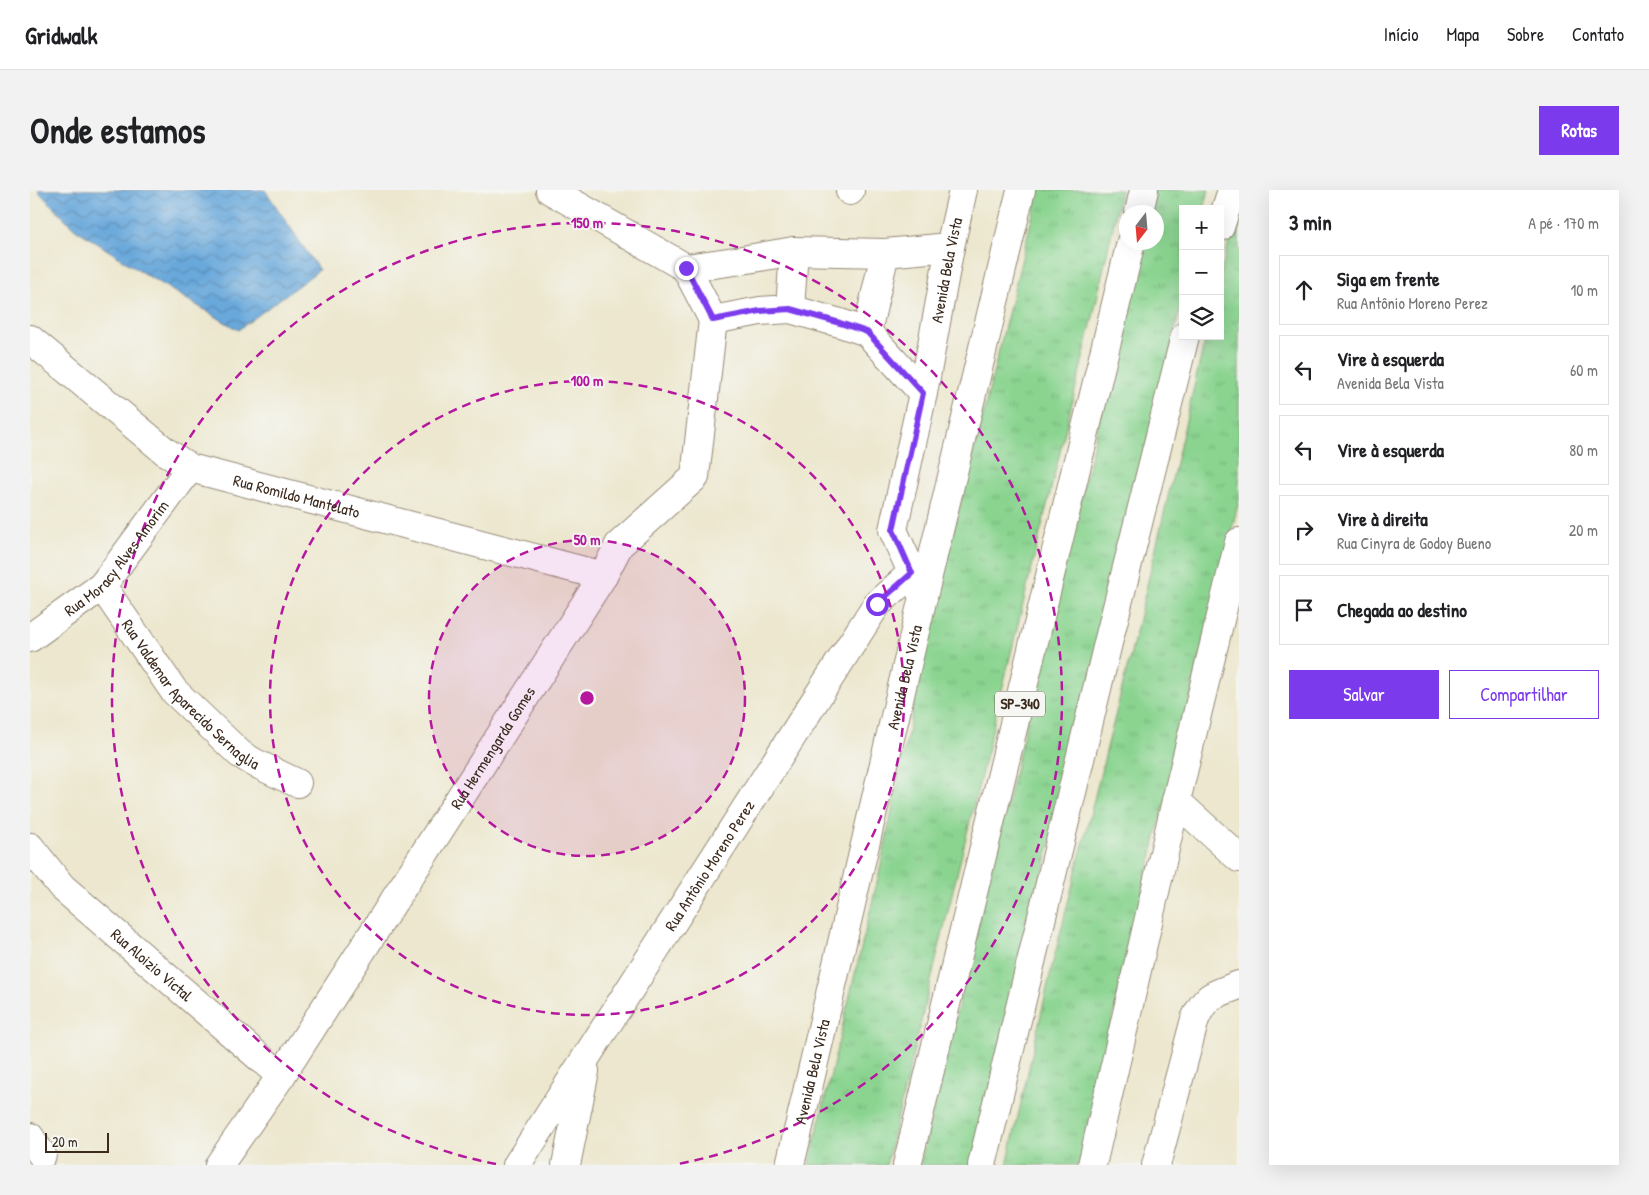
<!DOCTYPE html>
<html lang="pt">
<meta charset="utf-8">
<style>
:root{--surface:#fff;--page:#f2f2f2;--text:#202124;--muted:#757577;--line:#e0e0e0;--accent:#7c3aed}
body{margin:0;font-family:"Patrick Hand",sans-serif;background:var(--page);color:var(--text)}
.controls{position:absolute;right:15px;top:15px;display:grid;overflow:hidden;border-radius:0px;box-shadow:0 5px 20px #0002}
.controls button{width:45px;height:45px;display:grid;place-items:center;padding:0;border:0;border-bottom:1px solid var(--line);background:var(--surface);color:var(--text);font:25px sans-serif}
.compass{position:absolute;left:1089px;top:15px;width:45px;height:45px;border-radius:50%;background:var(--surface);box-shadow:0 5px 20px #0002;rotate:196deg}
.scale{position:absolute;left:15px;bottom:12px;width:64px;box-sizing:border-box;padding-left:5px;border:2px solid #3b2a1e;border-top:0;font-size:14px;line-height:18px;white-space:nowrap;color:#3b2a1e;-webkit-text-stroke:4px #f6f6f2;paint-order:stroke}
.stop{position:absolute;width:15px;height:15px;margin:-11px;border:4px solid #7c3aed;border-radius:50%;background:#fff}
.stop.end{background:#7c3aed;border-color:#fff;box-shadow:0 1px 5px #0008}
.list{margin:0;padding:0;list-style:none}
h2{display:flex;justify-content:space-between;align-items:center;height:65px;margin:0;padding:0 20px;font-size:21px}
h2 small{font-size:16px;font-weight:400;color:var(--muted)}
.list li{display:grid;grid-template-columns:32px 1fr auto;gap:15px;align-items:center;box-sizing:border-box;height:70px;margin:0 10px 10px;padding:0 10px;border:1px solid var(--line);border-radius:0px}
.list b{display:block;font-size:19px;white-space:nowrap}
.list p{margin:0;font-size:16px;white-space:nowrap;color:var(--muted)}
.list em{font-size:16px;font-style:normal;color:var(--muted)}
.actions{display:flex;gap:10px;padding:15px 20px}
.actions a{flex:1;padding:11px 0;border:1px solid var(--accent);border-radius:0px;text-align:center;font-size:18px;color:var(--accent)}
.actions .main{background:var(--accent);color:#fff}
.icon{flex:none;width:28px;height:28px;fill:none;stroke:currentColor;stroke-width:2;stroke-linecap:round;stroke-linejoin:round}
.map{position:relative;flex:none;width:1209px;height:975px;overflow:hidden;border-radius:0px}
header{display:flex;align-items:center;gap:30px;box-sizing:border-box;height:70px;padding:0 25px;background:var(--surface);border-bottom:1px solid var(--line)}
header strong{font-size:24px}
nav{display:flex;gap:28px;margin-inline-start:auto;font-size:18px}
.intro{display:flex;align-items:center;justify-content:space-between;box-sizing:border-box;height:120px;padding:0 30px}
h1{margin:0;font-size:35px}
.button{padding:12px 22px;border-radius:0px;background:var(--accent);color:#fff;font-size:18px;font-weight:700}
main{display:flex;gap:30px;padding:0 30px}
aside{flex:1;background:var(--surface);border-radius:0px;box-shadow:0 5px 20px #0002}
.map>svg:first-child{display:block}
.grass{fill:url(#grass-tufts);stroke:#627f57}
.water{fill:url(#water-waves);stroke:#52697c}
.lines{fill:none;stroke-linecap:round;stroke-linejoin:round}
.minor-casing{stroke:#948876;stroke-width:30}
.highway-casing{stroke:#948876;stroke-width:30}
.minor{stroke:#fff;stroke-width:28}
.highway{stroke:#fff;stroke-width:28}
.route{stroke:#7c3aed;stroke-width:6}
.ring{fill:none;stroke:#b5179e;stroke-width:2.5;stroke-dasharray:9 6}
.labels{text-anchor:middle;stroke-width:4;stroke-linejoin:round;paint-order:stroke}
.shield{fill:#f6f6f2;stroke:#73675e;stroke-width:1}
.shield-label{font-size:15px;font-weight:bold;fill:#3b2a1e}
.street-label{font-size:16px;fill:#3b2a1e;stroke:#f6f6f2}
.centre{fill:#b5179e;stroke:#f6f6f2;stroke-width:2.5}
.ring-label{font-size:15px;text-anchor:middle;font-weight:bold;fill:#b5179e;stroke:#f6f6f2;stroke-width:4;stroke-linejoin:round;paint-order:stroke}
</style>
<header>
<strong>Gridwalk</strong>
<nav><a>Início</a><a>Mapa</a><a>Sobre</a><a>Contato</a></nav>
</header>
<div class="intro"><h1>Onde estamos</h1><a class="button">Rotas</a></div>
<main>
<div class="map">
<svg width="1209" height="975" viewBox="0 0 1209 975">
<defs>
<pattern id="grass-tufts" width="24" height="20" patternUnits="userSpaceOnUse" patternTransform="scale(1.25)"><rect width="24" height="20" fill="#8ad490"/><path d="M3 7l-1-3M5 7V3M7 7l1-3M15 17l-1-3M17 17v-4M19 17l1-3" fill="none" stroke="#78b67c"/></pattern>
<pattern id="water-waves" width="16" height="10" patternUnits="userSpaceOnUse" patternTransform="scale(1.25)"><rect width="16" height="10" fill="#69a8db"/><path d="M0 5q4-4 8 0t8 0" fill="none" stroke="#5889b1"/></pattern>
</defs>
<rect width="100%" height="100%" fill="#f6f6f2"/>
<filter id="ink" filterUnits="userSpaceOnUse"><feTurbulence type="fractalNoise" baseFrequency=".02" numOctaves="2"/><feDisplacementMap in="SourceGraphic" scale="10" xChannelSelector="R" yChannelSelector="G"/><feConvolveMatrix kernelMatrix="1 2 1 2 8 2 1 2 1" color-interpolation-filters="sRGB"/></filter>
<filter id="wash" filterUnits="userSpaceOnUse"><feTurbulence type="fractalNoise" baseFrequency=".0096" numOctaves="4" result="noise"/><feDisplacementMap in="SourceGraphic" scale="20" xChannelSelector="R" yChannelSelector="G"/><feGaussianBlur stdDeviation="1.12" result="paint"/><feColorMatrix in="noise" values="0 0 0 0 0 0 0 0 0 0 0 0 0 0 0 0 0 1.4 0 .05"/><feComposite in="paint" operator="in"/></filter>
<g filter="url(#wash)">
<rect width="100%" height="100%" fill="#ece7ce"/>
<!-- grass -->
<g class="grass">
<path d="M1009 0H1091L1062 131 856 975H779L849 684 899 441Z"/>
<path d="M1125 0H1179L1174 19H1153V107L942 975H890L1112 53 1126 52V22H1119Z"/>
<path d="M1209 12V310L1112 704 1049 975H977L1022 776 1101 463 1176 146H1190V87Z"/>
</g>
<!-- water -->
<path class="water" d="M7 0H235L289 80 208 140 113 83 44 38Z"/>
</g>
<g filter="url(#ink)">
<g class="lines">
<!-- minor casing -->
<g class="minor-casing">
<g id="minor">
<path d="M520 0 656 78 683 130"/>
<path d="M820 1V0"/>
<path d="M656 78 712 70 764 61 855 63"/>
<path d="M760 119 764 61"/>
<path d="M683 130 730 121 760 119 810 133 837 142"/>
<path id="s1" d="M0 149 136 262 160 278 573 386"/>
<path d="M893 203 837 142 855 63 920 57"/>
<path id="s2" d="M72 396 144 501 210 564 225 573 267 593"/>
<path d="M893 407 991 0"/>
<path id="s3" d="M0 448 72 396 160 278"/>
<path d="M1146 611 1209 668"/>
<path id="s4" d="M0 657 32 697 251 886"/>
<path d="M0 947 12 965"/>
<path id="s5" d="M189 975 251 886 573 386 589 355 665 287 683 130"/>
<path id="s6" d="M487 975 847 414 882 383"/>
<path d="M536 975 555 881"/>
<path id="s7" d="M760 975 893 407 863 340 893 203 920 57 933 0"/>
<path d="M1062 975 1146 611 1209 352"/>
<path d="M1126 975 1165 829C1177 803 1184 805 1209 795"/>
</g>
</g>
<!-- highway casing -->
<g class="highway-casing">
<g id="highway">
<path d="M1109 22 1114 0"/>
<path d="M1190 37 1202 0"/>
<path d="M877 975 1101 52"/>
<path d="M952 975 1078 453 1155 146"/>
</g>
</g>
<!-- minor -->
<use href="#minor" class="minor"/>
<!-- highway -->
<use href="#highway" class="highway"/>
</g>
</g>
<g class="lines" filter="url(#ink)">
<!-- route -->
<path class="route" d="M656 78 683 130 730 121 760 119 810 133 837 142 893 203 863 340 882 383 847 414"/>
</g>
<!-- distance rings -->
<circle cx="557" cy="508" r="158" fill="#b5179e" fill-opacity=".12"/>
<g class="ring">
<circle cx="557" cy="508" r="158"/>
<circle cx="557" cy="508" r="317"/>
<path d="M466 974A475 475 0 1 1 648 974"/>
</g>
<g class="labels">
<!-- shield labels -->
<rect class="shield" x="965" y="501.5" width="50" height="25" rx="4"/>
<g class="shield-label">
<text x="990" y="519">SP-340</text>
</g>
<!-- street labels -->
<g class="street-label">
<text dy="6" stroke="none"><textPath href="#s7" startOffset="922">Avenida Bela Vista</textPath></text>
<text dy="6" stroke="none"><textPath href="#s1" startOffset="316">Rua Romildo Mantelato</textPath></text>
<text dy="6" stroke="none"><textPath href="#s3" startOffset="119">Rua Moracy Alves Amorim</textPath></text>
<text dy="6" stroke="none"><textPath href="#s7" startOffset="501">Avenida Bela Vista</textPath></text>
<text dy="6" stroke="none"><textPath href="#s2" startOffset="141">Rua Valdemar Aparecido Sernaglia</textPath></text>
<text dy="6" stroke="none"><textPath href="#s5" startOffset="499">Rua Hermengarda Gomes</textPath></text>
<text dy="6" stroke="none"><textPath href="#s6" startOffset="356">Rua Antônio Moreno Perez</textPath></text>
<text dy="6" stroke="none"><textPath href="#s4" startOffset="170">Rua Aloizio Victal</textPath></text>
<text dy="6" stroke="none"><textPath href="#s7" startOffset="96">Avenida Bela Vista</textPath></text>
</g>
</g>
<circle cx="557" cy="508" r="8" class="centre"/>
<g class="ring-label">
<text x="557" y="38">150 m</text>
<text x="557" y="196">100 m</text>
<text x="557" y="355">50 m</text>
</g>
</svg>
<div class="controls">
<button>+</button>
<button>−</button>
<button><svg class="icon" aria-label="layers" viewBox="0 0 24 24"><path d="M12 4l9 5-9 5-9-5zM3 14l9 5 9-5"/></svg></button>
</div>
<svg class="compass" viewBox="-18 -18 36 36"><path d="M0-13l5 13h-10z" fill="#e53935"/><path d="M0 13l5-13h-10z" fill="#757577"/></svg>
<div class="scale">20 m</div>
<div class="stop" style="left:847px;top:414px"></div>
<div class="stop end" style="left:656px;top:78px"></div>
</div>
<aside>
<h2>3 min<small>A pé · 170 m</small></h2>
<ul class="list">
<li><svg class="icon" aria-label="ahead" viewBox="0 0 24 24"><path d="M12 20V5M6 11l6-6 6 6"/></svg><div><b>Siga em frente</b><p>Rua Antônio Moreno Perez</p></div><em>10 m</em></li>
<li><svg class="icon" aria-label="left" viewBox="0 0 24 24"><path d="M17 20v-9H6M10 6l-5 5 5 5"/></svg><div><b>Vire à esquerda</b><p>Avenida Bela Vista</p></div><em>60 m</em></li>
<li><svg class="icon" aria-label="left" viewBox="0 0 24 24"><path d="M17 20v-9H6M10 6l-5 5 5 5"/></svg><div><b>Vire à esquerda</b></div><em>80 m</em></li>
<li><svg class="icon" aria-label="right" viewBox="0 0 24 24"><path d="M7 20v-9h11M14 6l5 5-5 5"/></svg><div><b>Vire à direita</b><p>Rua Cinyra de Godoy Bueno</p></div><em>20 m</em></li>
<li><svg class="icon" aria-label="arrive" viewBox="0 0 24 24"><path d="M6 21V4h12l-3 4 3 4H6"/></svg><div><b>Chegada ao destino</b></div></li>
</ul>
<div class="actions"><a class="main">Salvar</a><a>Compartilhar</a></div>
</aside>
</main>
